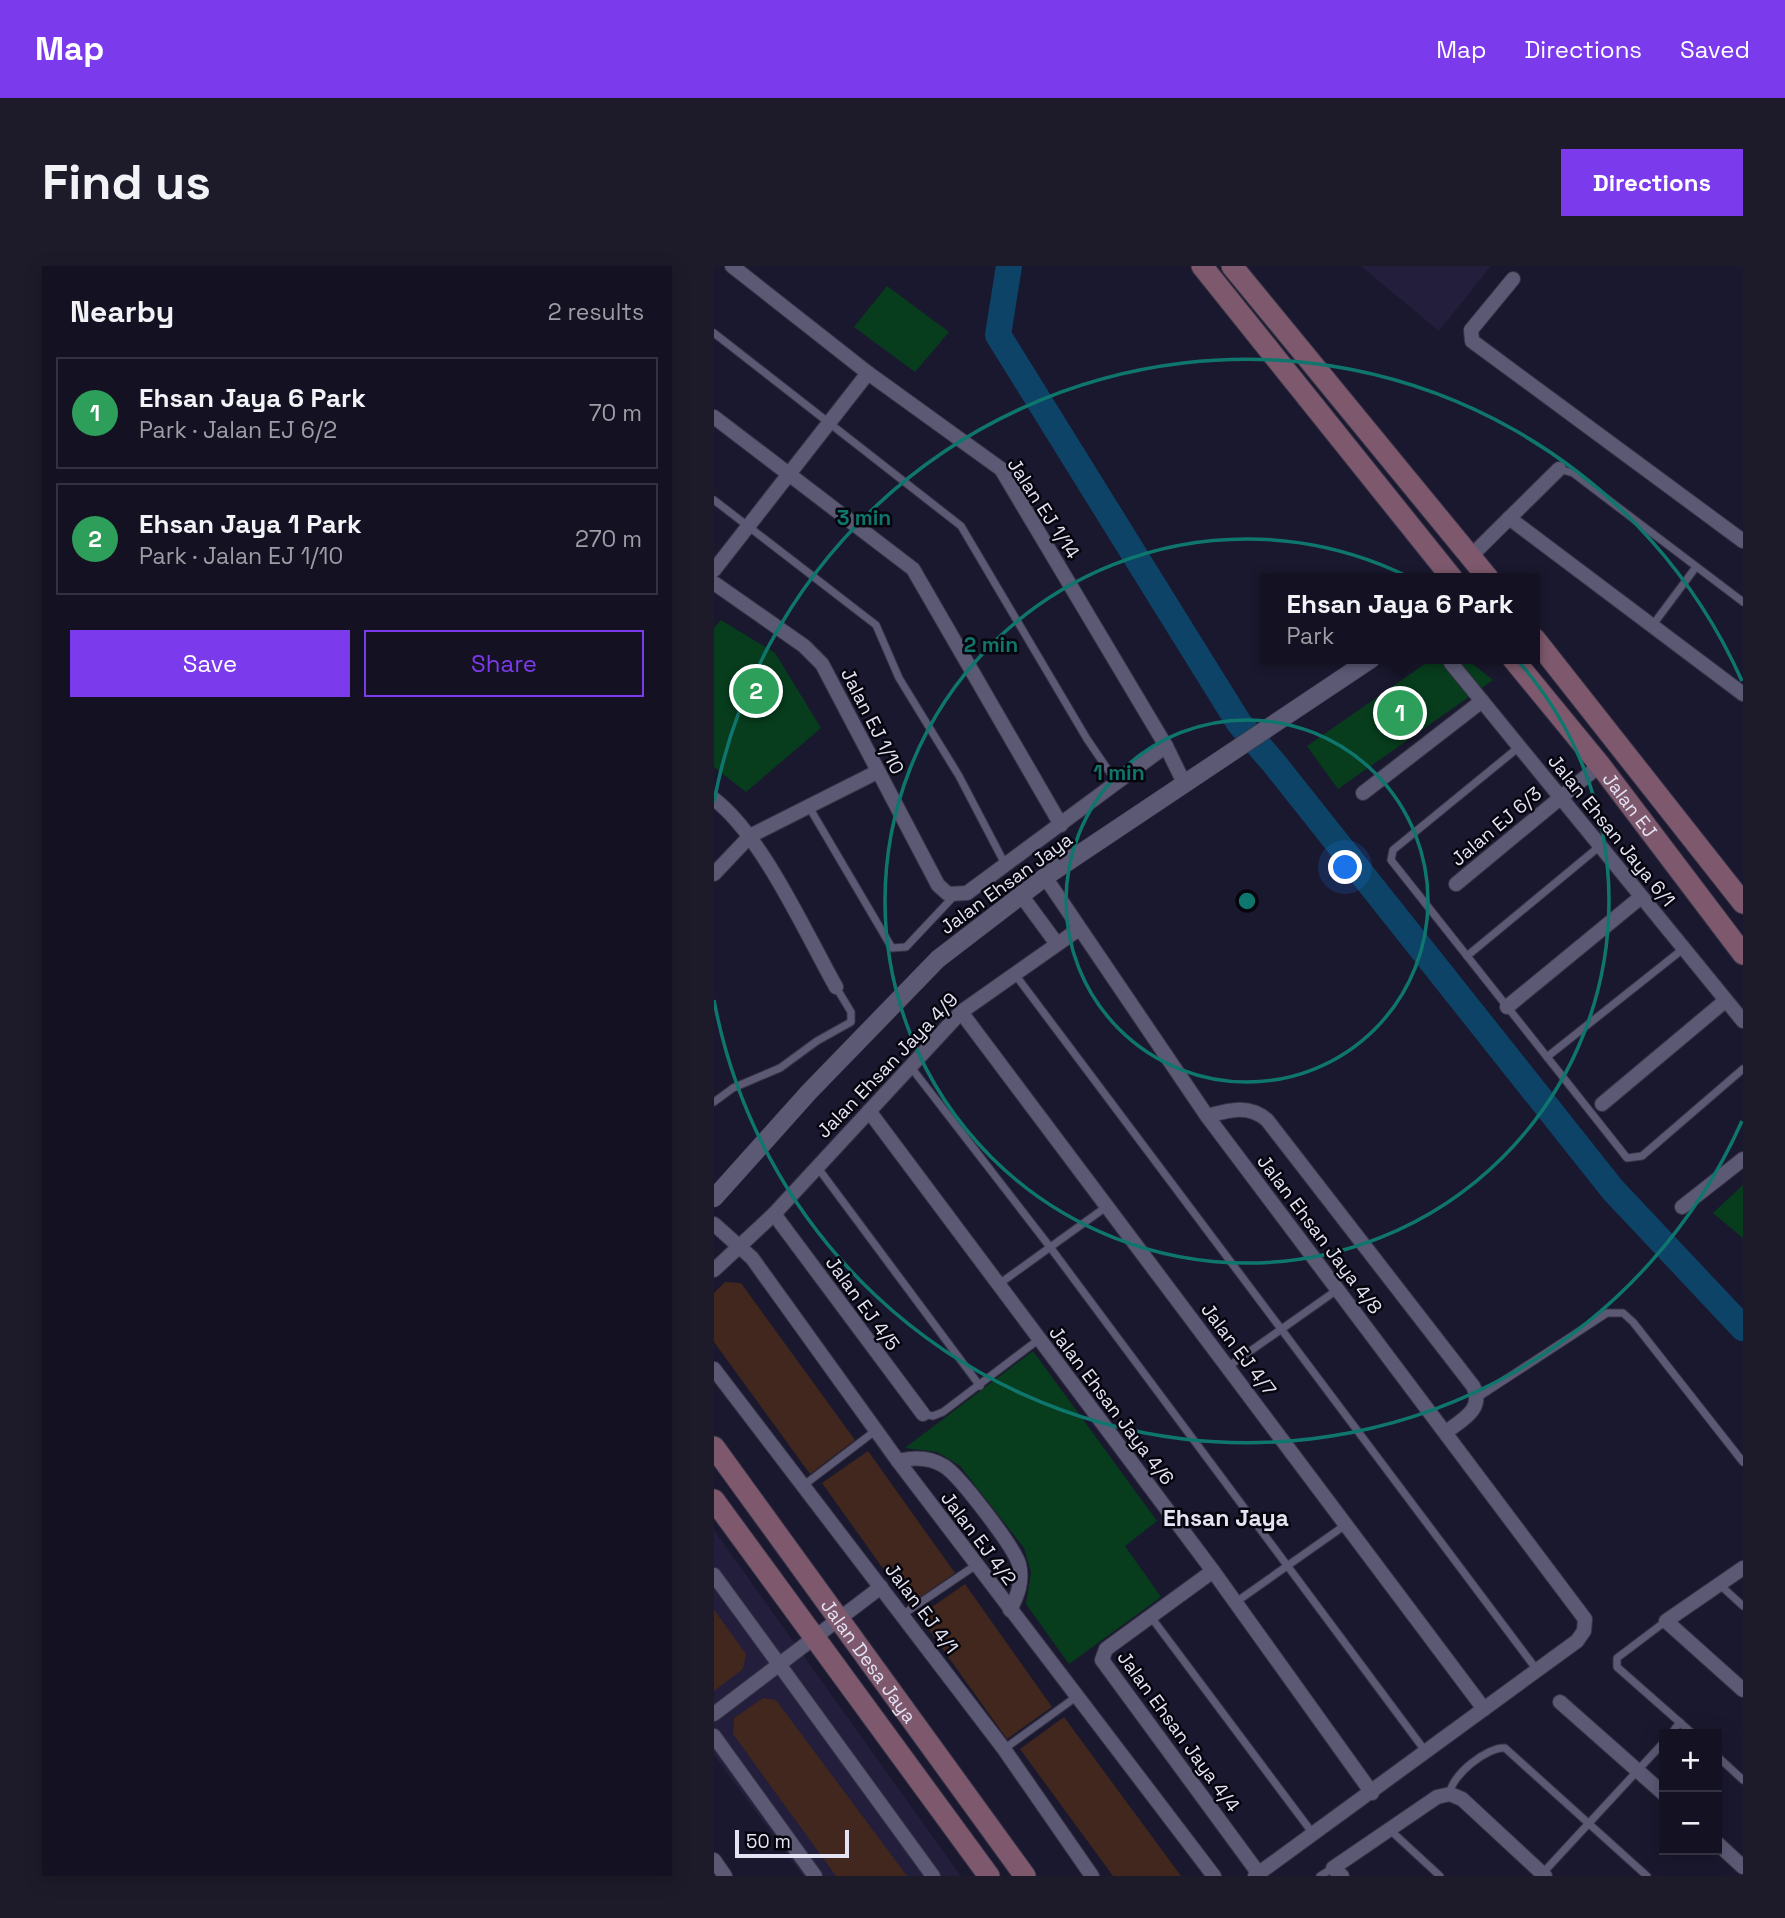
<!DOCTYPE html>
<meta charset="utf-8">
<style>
:root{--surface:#141222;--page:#1d1b2a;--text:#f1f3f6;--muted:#9d9ea5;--line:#333240;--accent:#7c3aed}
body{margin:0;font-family:"Space Grotesk",sans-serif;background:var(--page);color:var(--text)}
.controls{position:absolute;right:21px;bottom:21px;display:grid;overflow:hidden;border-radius:0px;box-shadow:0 4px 18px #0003}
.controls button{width:63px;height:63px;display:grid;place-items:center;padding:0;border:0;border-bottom:2px solid var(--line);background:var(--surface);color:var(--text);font:35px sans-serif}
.scale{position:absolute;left:21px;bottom:18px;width:114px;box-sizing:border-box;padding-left:7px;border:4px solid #e4e3f3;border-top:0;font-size:19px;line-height:24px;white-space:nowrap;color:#e4e3f3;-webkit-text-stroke:5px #06050e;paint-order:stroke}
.you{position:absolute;left:632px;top:602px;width:24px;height:24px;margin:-18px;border:5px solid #fff;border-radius:50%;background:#1a73e8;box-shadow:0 0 0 10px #1a73e833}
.badge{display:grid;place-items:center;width:46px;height:46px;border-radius:50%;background:var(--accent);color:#fff;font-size:23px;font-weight:700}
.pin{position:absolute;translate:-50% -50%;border:4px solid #fff;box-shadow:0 2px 7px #0006}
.popup{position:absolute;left:546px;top:307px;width:280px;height:91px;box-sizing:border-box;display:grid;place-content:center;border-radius:0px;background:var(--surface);filter:drop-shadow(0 2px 5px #0005);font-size:23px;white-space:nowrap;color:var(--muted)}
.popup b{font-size:26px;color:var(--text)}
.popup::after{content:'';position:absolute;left:50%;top:100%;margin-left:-14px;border:14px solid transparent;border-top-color:var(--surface)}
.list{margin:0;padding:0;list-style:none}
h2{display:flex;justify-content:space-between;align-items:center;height:91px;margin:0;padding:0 28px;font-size:30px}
h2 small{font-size:23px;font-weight:400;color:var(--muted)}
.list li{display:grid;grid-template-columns:46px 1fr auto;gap:21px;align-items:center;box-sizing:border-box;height:112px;margin:0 14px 14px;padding:0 14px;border:2px solid var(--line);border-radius:0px}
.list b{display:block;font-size:26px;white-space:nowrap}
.list p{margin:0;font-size:23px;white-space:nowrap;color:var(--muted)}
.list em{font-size:23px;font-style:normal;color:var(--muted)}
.actions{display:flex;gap:14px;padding:21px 28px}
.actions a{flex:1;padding:16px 0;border:2px solid var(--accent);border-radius:0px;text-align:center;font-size:24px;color:var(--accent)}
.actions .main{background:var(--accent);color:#fff}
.map{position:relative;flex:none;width:1029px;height:1610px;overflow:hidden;border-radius:0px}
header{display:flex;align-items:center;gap:42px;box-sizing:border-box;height:98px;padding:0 35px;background:var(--accent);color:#fff}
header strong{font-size:33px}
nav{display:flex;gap:38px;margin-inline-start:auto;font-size:24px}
.intro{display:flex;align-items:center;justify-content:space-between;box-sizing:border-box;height:168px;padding:0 42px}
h1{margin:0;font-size:49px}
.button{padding:18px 32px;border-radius:0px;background:var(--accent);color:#fff;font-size:24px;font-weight:700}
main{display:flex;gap:42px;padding:0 42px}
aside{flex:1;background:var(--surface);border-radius:0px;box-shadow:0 4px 18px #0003}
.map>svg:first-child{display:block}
.built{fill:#221e3b}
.green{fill:#073d1d}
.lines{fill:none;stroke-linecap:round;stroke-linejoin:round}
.river{stroke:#0d4367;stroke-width:26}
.building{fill:#41271d}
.service-casing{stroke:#373447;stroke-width:9}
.minor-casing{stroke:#373447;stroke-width:16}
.tertiary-casing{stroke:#373447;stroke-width:19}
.secondary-casing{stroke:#373447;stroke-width:23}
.service{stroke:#5c5975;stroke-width:7}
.minor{stroke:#5c5975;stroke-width:14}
.tertiary{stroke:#5c5975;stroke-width:18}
.secondary{stroke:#7e596d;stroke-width:21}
.ring{fill:none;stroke:#0f766e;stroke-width:3.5}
.labels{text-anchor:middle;stroke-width:5;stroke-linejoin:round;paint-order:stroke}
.street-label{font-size:19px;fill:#e4e3f3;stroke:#06050e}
.quarter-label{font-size:23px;font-weight:bold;fill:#e4e3f3;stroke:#06050e}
.centre{fill:#0f766e;stroke:#06050e;stroke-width:3.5}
.ring-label{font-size:21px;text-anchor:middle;font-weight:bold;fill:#0f766e;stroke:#06050e;stroke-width:5;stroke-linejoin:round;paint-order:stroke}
</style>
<header>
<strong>Map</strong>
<nav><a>Map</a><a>Directions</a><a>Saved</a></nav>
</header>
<div class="intro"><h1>Find us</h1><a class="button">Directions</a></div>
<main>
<aside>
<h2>Nearby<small>2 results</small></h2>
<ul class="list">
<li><span class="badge" style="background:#2e9e5b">1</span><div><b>Ehsan Jaya 6 Park</b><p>Park · Jalan EJ 6/2</p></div><em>70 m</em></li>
<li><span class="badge" style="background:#2e9e5b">2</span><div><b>Ehsan Jaya 1 Park</b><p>Park · Jalan EJ 1/10</p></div><em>270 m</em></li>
</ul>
<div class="actions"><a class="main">Save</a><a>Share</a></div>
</aside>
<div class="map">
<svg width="1029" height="1610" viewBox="0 0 1029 1610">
<rect width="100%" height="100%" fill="#1a182e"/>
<!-- built -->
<g class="built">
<path d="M647 0H777L725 65Z"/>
<path d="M0 1264 247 1610H89L0 1489Z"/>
</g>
<!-- green -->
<g class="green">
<path d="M173 20 235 66 201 106 140 61Z"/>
<path d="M7 354 61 387 107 462 32 526 0 501V362Z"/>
<path d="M718 393H752L779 414 624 523 593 480Z"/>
<path d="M1029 919V972L999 947Z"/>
<path d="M319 1085 443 1255 411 1280 447 1331 355 1398 312 1338 317 1306 310 1282 246 1200 223 1186 191 1182Z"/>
</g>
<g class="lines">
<!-- river -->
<path class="river" d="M295 0 284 69 525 457 559 496 899 924 1029 1062"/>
</g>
<!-- building -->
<g class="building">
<path d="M11 1016 27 1017 141 1174 96 1208 0 1076V1027Z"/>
<path d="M154 1185 241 1307 195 1339 108 1217Z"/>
<path d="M251 1318 338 1441 293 1473 205 1350Z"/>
<path d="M0 1344 32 1388 29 1403 0 1425Z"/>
<path d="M49 1432 62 1434 193 1610H122L19 1468 20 1452Z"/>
<path d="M350 1451 467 1610H399L306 1483Z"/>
</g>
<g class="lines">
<!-- service casing -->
<g class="service-casing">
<g id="service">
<path d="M0 67 247 260 373 473 403 517"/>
<path d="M845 203 859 207 1029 336"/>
<path d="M0 234 162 359 185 412 245 510 291 598"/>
<path d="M938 360 982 301"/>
<path d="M805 481 679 584 677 594 913 892 928 890 1029 803"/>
<path d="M95 541 178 682 192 681 240 630"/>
<path d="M753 690 886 580"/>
<path d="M300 707 823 1404"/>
<path d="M833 791 969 683"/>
<path d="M196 800 336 981 712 1486"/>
<path d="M0 836 19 822 66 802 103 775 137 756V746L122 721"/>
<path d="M104 902 266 1120"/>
<path d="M285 1018 392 941"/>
<path d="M515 1100 623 1024"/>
<path d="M763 1132 893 1047H909L919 1056 1029 1196"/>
<path d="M209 1148 219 1150 229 1146 324 1074"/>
<path d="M90 1219 161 1165"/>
<path d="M1006 1319 1029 1340"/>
<path d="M522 1336 630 1260"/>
<path d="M188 1349 262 1299"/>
<path d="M437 1351 600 1569"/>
<path d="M952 1355 903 1392V1401L979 1468"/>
<path d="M957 1468 966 1456"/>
<path d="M290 1483 362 1431"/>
<path d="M1003 1490 1029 1514"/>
<path d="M736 1528C736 1510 774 1480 791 1482L933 1610"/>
<path d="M676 1564 726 1610"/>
<path d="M827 1609 950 1476"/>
<path d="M606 1610 619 1602"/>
</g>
</g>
<!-- minor casing -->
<g class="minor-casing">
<g id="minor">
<path d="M18 0 154 107 287 203 452 480 471 519"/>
<path d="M799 13 757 64 758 75 1029 275"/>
<path d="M0 151 199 303 347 559"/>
<path d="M795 252 1029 428"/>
<path d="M757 290 845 203"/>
<path d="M0 304 154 107"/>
<path d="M0 317 90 380 108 398 224 619 234 628 253 627 452 480"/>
<path d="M737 397 1029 755"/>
<path d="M649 527 768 435"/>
<path d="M0 533C49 571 91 666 122 721"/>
<path d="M0 608 36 570 163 506"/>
<path d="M331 611 493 850 871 1353 870 1365 863 1375 541 1610"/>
<path d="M742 618 886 499"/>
<path d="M307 629 343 678"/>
<path d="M793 741 927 631"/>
<path d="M247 746 770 1443"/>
<path d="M888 838 1011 735"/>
<path d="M155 845 499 1305 658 1527"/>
<path d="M493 850C515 844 535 838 553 854L759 1120C771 1143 748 1154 732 1166"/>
<path d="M968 941 1029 893"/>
<path d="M60 948 209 1148"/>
<path d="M0 958 38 992 184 1195 500 1610"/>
<path d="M0 1004 60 948 247 746 365 663"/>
<path d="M0 1103 290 1483 378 1610"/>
<path d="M184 1195C200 1191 215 1191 230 1200 245 1209 300 1281 305 1298 309 1315 304 1329 296 1344"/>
<path d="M1029 1302 952 1355 1029 1424"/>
<path d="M499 1305 392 1383 388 1394 545 1608"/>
<path d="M0 1309 219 1610"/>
<path d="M846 1436 950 1528"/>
<path d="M0 1448 167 1321"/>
<path d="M0 1470 101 1610"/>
<path d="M1003 1577 1029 1601"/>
<path d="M0 1594 11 1610"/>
<path d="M628 1610 619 1602 723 1531 736 1528 748 1533 831 1610"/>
</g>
</g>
<!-- tertiary casing -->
<g class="tertiary-casing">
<path id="tertiary" d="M0 932 95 826 224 693 331 611 657 393"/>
</g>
<!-- secondary casing -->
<g class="secondary-casing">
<g id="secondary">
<path d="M488 0 738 312"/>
<path d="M518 0 774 312"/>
<path d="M821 373 1029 637"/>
<path id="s1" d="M799 393 886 499 1029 688"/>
<path id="s2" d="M0 1181 311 1610"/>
<path d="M0 1234 275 1610"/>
</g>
</g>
<!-- service -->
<use href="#service" class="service"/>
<!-- minor -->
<use href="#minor" class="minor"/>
<!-- tertiary -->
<use href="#tertiary" class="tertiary"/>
<!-- secondary -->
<use href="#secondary" class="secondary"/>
</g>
<!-- distance rings -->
<g class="ring">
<circle cx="533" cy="635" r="181"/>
<circle cx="533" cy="635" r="362"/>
<path d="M1028 855A542 542 0 0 1 0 734M0 536A542 542 0 0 1 1028 415"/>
</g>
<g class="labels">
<!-- street labels -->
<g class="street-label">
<text transform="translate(330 242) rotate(57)" y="7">Jalan EJ 1/14</text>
<text transform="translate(159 455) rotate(63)" y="7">Jalan EJ 1/10</text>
<text dy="7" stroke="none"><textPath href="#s1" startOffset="187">Jalan EJ</textPath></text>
<text transform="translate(782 560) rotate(-40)" y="7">Jalan EJ 6/3</text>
<text transform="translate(898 564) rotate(51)" y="7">Jalan Ehsan Jaya 6/1</text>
<text transform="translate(292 617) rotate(-36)" y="7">Jalan Ehsan Jaya</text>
<text transform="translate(173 799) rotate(-46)" y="7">Jalan Ehsan Jaya 4/9</text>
<text transform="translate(606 968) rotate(53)" y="7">Jalan Ehsan Jaya 4/8</text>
<text transform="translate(149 1037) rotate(54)" y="7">Jalan EJ 4/5</text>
<text transform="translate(525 1083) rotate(53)" y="7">Jalan EJ 4/7</text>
<text transform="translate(398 1139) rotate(53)" y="7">Jalan Ehsan Jaya 4/6</text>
<text transform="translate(265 1272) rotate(53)" y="7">Jalan EJ 4/2</text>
<text transform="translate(208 1342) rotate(53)" y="7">Jalan EJ 4/1</text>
<text dy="7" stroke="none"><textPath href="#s2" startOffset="264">Jalan Desa Jaya</textPath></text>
<text transform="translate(465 1465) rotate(54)" y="7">Jalan Ehsan Jaya 4/4</text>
</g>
<!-- quarter labels -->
<g class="quarter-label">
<text x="512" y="1260">Ehsan Jaya</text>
</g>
</g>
<circle cx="533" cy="635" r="10" class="centre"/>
<g class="ring-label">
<text x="150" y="259">3 min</text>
<text x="277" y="386">2 min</text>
<text x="405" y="514">1 min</text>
</g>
</svg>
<div class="controls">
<button>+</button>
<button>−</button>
</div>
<div class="scale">50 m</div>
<div class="you"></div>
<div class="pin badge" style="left:686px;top:447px;background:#2e9e5b">1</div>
<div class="popup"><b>Ehsan Jaya 6 Park</b>Park</div>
<div class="pin badge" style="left:42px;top:425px;background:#2e9e5b">2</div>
</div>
</main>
